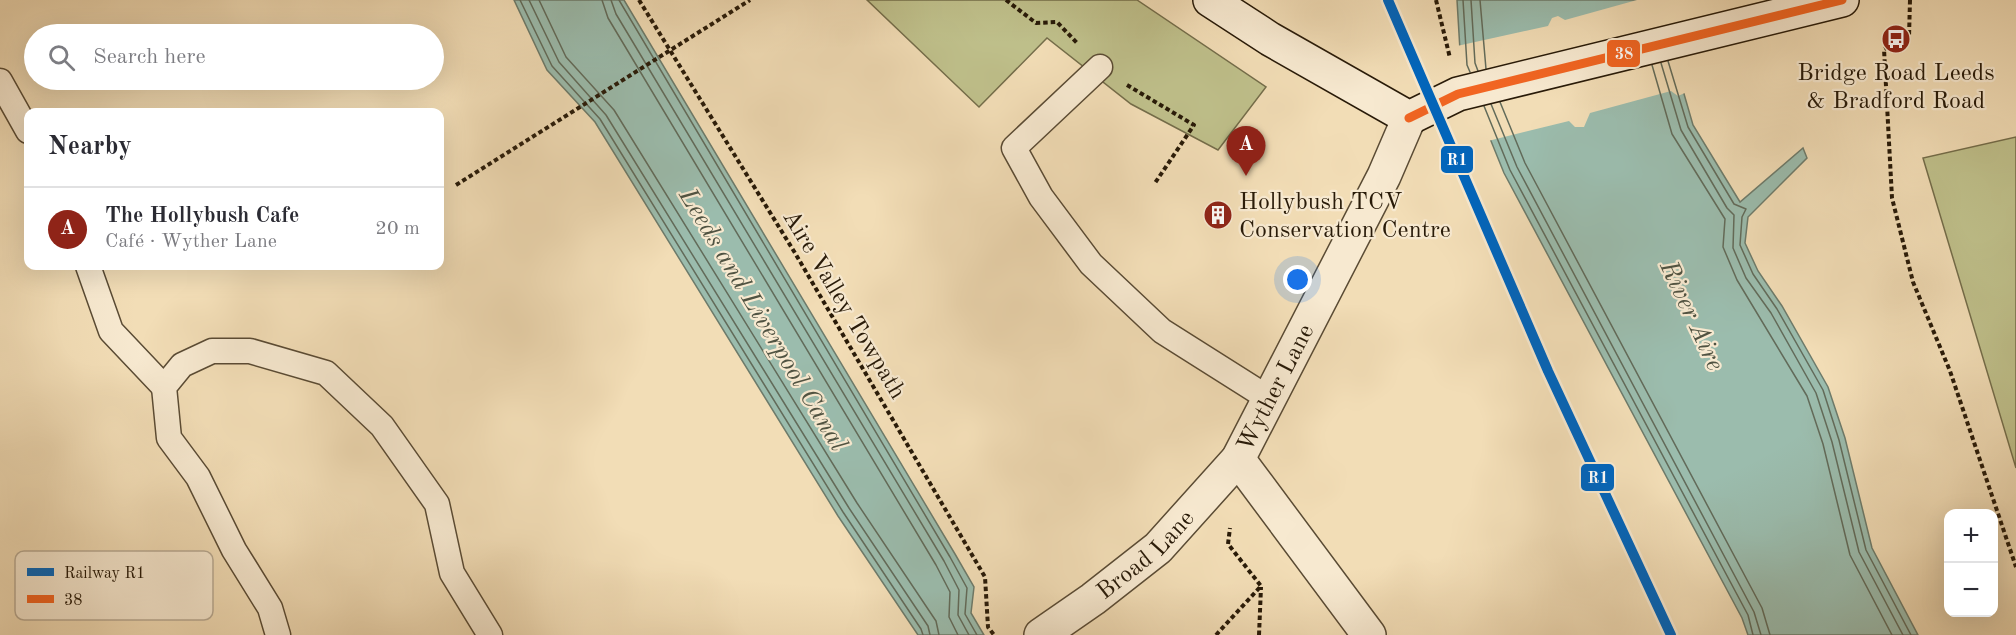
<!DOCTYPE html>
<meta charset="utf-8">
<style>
:root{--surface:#fff;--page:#f2f2f3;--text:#2b2b33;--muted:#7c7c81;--line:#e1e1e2;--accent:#8f2418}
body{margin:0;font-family:"Old Standard TT",serif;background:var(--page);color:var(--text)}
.controls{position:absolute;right:18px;bottom:18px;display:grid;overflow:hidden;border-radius:12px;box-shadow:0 6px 24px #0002}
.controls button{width:54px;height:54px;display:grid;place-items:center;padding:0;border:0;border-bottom:2px solid var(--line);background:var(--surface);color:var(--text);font:30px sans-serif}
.you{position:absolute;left:1298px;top:280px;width:21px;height:21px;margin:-15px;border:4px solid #fff;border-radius:50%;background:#1a73e8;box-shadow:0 0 0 9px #1a73e833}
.badge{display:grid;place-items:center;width:39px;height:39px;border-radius:50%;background:var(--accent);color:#fff;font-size:20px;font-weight:700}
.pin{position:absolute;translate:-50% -50px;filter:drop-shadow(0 2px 3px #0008)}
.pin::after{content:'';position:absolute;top:32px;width:21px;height:18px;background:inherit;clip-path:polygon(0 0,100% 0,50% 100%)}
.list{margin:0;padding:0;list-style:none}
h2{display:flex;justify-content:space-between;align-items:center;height:78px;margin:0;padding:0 24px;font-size:26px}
h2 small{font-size:20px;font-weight:400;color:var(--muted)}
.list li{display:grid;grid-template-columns:39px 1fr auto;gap:18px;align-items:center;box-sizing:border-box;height:84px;padding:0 24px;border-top:2px solid var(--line)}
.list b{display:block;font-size:22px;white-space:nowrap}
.list p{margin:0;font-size:20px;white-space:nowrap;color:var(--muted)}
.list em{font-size:20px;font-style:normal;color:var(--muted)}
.icon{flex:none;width:33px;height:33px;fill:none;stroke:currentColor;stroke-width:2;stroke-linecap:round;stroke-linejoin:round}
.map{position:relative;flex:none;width:2016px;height:635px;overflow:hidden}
.search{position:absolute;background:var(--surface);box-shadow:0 6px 24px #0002;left:24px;top:24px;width:420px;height:66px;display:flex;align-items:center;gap:15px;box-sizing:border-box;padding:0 21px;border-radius:33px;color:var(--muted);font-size:22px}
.panel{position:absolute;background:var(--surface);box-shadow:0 6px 24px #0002;left:24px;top:108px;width:420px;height:162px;border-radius:12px}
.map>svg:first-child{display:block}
.green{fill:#bfc08b;stroke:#746d4a;stroke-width:1.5}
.water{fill:#9bbcad;stroke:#6d7b6b;stroke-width:1.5}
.pier{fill:#f2ddb6}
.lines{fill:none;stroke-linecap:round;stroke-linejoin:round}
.shore{stroke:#626b5a;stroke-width:1.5}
.service-casing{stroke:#5a4b34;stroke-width:27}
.tertiary-casing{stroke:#5a4b34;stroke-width:36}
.secondary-casing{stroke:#281a08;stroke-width:36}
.path{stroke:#281a08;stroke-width:4;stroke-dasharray:4.5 3;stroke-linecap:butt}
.service{stroke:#f7e9d0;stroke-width:24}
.tertiary{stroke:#f7e9d0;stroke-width:33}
.secondary{stroke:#f7e9d0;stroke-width:33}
.path-bridge{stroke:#281a08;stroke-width:4;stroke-dasharray:4.5 3;stroke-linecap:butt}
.bus-1-casing{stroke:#f7e9d0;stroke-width:14}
.bus-1{stroke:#f26522;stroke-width:9}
.rail-1-casing{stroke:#f7e9d0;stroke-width:15}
.rail-1{stroke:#0065bd;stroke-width:10}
.labels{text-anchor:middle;stroke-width:4.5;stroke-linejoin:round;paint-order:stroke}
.poi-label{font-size:24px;fill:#281a08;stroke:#f7e9d0}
.street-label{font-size:24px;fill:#281a08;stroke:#f7e9d0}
.water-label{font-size:26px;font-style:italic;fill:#505342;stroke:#f7e9d0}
.key{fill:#f7e9d0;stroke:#b9ab94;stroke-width:1.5}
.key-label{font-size:16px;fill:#281a08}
.line-badge{stroke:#f7e9d0;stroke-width:2}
.badge-label{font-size:16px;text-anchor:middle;font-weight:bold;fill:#fff}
</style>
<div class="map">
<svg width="2016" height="635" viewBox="0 0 2016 635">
<rect width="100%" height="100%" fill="#f2ddb6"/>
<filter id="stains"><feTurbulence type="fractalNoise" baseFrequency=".00333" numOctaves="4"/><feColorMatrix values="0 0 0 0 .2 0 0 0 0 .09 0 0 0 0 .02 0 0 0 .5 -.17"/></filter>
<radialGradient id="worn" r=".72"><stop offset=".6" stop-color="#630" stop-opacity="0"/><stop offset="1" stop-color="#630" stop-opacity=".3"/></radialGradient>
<!-- green -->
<g class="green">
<path d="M867 0H1137L1266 87 1218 150 1131 104 1047 38 979 107Z"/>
<path d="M2016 137V468L1923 158Z"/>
</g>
<!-- water -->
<g class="water">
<path d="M514 0H624L955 554 974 587 971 613 984 635H918L838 516 595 122 547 70Z"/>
<path d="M1457 0H1653L1658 4 1693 125 1740 202 1803 148 1807 158 1748 217 1745 243 1758 271 1782 306 1828 387 1845 438 1872 548 1918 635H1748L1742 618 1504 173 1461 67Z"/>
</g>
<!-- pier -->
<path class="pier" d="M1637 0H1658L1661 3 1687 92 1678 96 1671 91 1590 113 1584 127H1575L1569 121 1488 141 1458 68 1457 46 1548 26 1552 18 1558 16 1565 20Z"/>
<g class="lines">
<!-- shore -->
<g class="shore">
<path d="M520 0 552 66 600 119 843 512 921 629 923 635"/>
<path d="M529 0 559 62 606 115 849 508 928 626 930 635"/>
<path d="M539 0 566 57 614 110 857 503 936 621 939 635"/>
<path d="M602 0 608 18 936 565 950 592 949 617 958 635"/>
<path d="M611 0 616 14 944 561 959 590 958 615 969 635"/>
<path d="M619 0 950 557 967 588 965 614 977 635"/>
<path d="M1463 0 1467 65 1470 72"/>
<path d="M1471 0 1475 63 1478 71"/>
<path d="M1480 0 1486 69"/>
<path d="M1668 61 1688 127 1734 204 1746 209 1742 217 1740 245 1753 274 1777 309 1823 390 1839 440 1866 550 1911 635"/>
<path d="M1661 63 1681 130 1727 208 1734 215 1733 248 1746 278 1771 313 1816 393 1832 442 1859 552 1903 635"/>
<path d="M1652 65 1672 134 1725 219 1723 247 1737 280 1807 396 1823 444 1850 555 1892 635"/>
<path d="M1500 102 1525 163 1762 608 1770 635"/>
<path d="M1491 104 1517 167 1754 612 1761 635"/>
<path d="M1484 106 1510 170 1748 615 1753 635"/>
</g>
<!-- service casing -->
<g class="service-casing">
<g id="service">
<path d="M1100 67 1014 148 1041 197 1091 264 1162 331 1268 398"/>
<path d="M0 81 28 131"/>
<path d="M88 266 111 331 164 387"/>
<path d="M278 635 270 608 234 550 198 477 169 438 164 387 182 365 212 351H250L326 373 382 426 437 504 452 573 490 635"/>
</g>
</g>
<!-- tertiary casing -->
<g class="tertiary-casing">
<g id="tertiary">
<path d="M1238 459 1369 635"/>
<path id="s1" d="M1041 635 1093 599 1158 548 1238 459 1384 176 1409 118"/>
</g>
</g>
<!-- secondary casing -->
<g class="secondary-casing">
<path id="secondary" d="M1210 0 1270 39 1409 118 1458 94 1842 0"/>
</g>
<!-- path -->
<g class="path">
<path d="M639 0 795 253 985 577 988 627 994 635"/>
<path d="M1006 0 1036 23 1057 22 1078 44"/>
<path d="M1436 0 1450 58"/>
<path d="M1910 0 1909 37 1884 49 1892 198 1913 282 1950 371 2016 567"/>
<path d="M1127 85 1194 125 1155 183"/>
<path d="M1216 635 1261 586 1228 544 1230 528"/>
<path d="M1259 635 1261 587"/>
</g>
<!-- service -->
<use href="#service" class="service"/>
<!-- tertiary -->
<use href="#tertiary" class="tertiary"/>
<!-- secondary -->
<use href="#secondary" class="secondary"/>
<!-- path-bridge -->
<path class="path-bridge" d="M456 185 750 0"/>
<!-- bus-1 casing -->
<g class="bus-1-casing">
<path id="bus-1" d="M1409 118 1458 94 1842 0"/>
</g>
<!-- bus-1 -->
<use href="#bus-1" class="bus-1"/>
<!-- rail-1 casing -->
<g class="rail-1-casing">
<path id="rail-1" d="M1388 0 1548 371 1671 635"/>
</g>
<!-- rail-1 -->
<use href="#rail-1" class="rail-1"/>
</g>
<!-- icons -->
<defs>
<g id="bus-disc" transform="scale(1.5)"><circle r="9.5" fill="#8f2418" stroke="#f7e9d0"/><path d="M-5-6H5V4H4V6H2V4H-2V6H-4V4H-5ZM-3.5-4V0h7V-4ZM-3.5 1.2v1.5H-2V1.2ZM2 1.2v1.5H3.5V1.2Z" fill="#fff"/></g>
<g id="building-disc" transform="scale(1.5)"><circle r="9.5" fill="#8f2418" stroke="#f7e9d0"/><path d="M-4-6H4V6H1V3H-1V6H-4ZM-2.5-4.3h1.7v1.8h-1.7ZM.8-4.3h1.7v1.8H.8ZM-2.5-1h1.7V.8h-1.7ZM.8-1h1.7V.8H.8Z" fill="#fff"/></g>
</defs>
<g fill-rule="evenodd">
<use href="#bus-disc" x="1896" y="39"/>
<use href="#building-disc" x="1218" y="215"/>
</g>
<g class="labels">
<!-- poi labels -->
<g class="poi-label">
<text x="1896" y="80">Bridge Road Leeds<tspan x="1896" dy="28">&amp; Bradford Road</tspan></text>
<text x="1239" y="209" text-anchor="start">Hollybush TCV<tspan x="1239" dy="28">Conservation Centre</tspan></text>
</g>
<!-- street labels -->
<g class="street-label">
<text transform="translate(845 304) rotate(59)" y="8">Aire Valley Towpath</text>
<text dy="8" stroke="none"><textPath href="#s1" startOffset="346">Wyther Lane</textPath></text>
<text dy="8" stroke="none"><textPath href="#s1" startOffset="132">Broad Lane</textPath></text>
</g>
<!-- water labels -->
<g class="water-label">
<text transform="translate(1693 315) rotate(65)" y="9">River Aire</text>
<text transform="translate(764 319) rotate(59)" y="9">Leeds and Liverpool Canal</text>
</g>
</g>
<!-- legend -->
<rect x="15" y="551" width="198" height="69" rx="9" class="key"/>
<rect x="27" y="568" width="27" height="8" fill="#0065bd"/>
<rect x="27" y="595" width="27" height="8" fill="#f26522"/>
<g class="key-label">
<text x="64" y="578">Railway R1</text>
<text x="64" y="605">38</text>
</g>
<g class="line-badge">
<rect x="1606" y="39" width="35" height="29" rx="6" fill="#f26522"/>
<rect x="1440" y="145" width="34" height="29" rx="6" fill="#0065bd"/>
<rect x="1580" y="463" width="35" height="29" rx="6" fill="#0065bd"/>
</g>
<g class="badge-label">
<text x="1624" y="59">38</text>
<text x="1457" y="165">R1</text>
<text x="1598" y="483">R1</text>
</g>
<rect width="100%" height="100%" filter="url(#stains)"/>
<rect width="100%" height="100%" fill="url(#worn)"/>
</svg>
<div class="controls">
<button>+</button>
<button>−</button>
</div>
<div class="you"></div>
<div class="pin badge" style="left:1246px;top:176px">A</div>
<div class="search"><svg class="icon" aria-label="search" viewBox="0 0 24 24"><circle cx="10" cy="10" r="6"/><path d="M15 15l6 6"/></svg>Search here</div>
<section class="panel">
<h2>Nearby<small></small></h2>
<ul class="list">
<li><span class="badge">A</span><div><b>The Hollybush Cafe</b><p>Café · Wyther Lane</p></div><em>20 m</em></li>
</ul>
</section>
</div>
